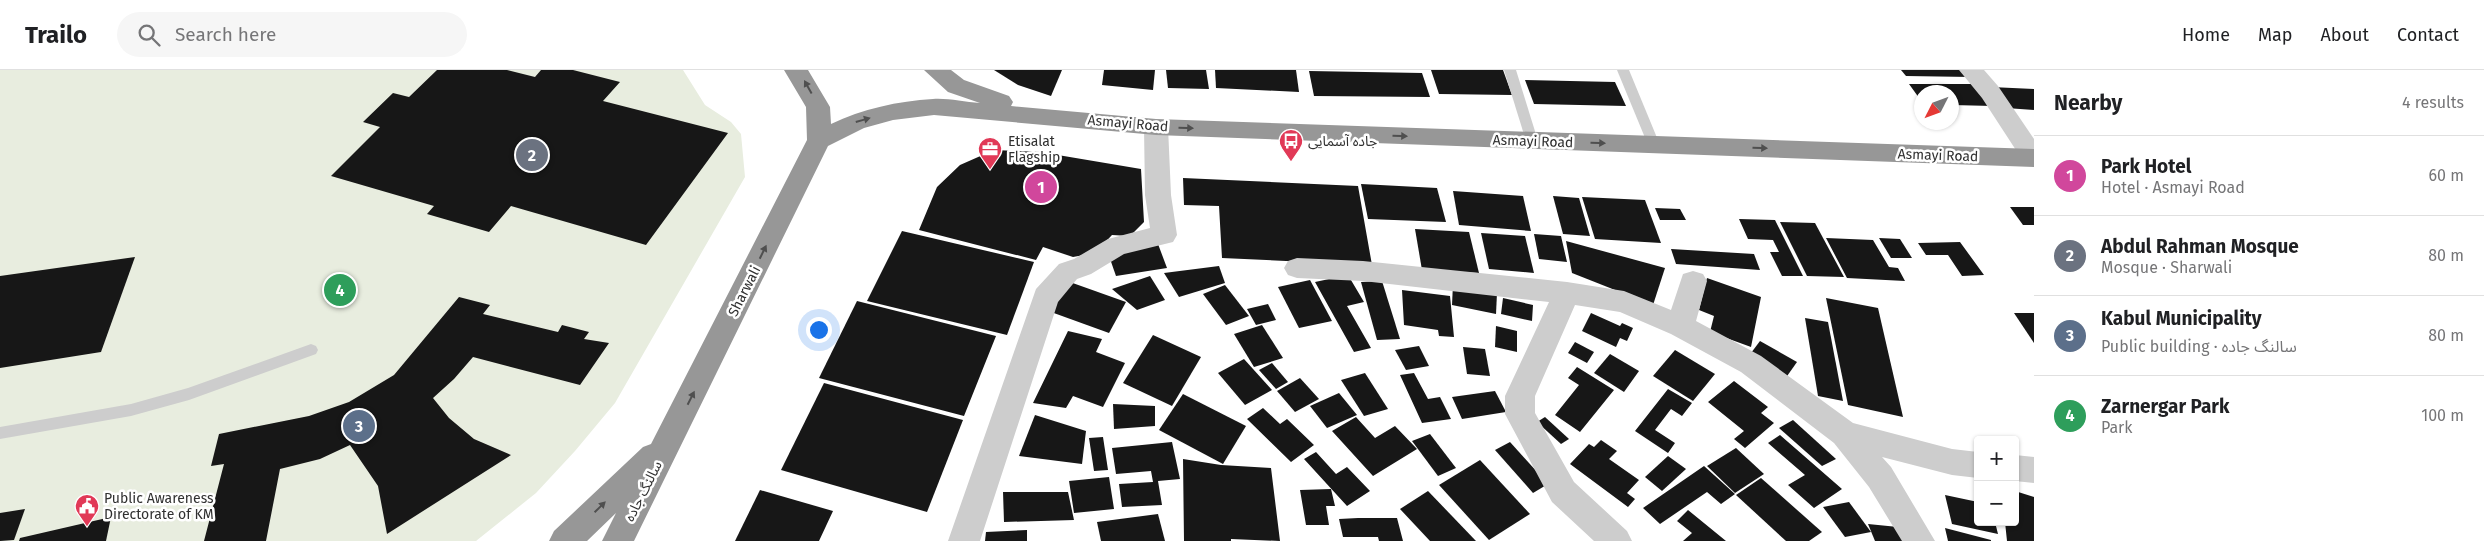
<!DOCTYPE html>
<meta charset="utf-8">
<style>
:root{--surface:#fff;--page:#f6f6f6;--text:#202124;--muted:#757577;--line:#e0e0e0;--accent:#0f766e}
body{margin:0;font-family:"Fira Sans","Noto Sans Arabic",sans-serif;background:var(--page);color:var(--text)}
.controls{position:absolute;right:15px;bottom:15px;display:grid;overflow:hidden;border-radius:5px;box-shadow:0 1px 4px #0004}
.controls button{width:45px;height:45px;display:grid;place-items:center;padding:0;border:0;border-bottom:1px solid var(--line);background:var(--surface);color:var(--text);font:25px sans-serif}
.compass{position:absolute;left:1914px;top:15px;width:45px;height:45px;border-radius:50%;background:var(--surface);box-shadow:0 1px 4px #0004;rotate:228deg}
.you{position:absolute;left:818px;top:259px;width:18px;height:18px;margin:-12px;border:4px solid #fff;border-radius:50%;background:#1a73e8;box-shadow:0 0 0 8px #1a73e833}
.badge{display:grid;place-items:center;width:32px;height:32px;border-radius:50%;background:var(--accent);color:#fff;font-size:16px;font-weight:700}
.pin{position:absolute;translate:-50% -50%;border:2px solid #fff;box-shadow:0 1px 5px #0006}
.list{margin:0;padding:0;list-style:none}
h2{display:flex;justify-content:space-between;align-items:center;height:65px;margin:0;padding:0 20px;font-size:21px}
h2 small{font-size:16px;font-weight:400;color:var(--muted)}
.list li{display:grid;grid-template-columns:32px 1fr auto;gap:15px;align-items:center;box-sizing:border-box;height:80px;padding:0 20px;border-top:1px solid var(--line)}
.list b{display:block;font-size:19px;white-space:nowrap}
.list p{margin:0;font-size:16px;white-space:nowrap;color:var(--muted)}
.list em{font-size:16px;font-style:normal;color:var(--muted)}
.icon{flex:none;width:28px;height:28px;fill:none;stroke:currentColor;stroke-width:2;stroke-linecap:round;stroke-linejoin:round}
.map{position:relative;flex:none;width:2034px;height:471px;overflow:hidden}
header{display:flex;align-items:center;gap:30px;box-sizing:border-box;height:70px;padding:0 25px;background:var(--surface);border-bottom:1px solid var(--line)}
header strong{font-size:24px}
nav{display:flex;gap:28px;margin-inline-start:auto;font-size:18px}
.search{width:350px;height:45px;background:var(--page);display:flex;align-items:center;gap:12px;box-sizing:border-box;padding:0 18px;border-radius:28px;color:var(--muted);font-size:19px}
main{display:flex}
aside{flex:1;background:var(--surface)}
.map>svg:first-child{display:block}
.green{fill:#e8eddf}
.building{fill:#171717}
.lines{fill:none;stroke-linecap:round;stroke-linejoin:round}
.lane{fill:#cdcdcd;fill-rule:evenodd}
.street{fill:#cdcdcd;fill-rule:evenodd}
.highway{fill:#979797;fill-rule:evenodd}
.oneway{fill:#4f4f4f}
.labels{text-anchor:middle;stroke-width:5;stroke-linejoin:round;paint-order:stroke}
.street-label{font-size:14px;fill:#303030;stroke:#fff}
.poi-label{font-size:14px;fill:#303030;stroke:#fff;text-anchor:start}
</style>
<header>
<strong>Trailo</strong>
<div class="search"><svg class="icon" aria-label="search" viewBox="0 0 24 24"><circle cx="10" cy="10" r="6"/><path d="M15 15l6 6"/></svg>Search here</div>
<nav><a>Home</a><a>Map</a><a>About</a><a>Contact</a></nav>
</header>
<main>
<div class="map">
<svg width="2034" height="471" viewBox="0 0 2034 471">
<rect width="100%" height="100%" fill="#fff"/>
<!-- green -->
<path class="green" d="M0 0H683L705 35 731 52 741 64 745 107 615 333 575 381 536 423 476 471H0Z"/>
<!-- building -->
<g class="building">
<path d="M437 0H507L535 7 541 0H573L620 12 603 31 728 63 646 175 511 136 489 162 427 144 434 136 331 106 380 57 363 52 393 23 409 27Z"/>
<path d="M994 0H1062L1051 26 1018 15Z"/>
<path d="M1104 0H1155L1153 20 1102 15Z"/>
<path d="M1166 0H1206L1209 19 1168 18Z"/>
<path d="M1215 0H1296L1299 22 1216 18Z"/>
<path d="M1431 0H1503L1512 25 1439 24Z"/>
<path d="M1901 0H1965L1971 7 1906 6Z"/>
<path d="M1309 1 1422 3 1430 27 1314 26Z"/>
<path d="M1525 10 1615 12 1626 36 1534 34Z"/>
<path d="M1909 14H1977L1993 36 1952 35V22H1922V32Z"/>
<path d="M1991 17 2034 19V40L2006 38Z"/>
<path d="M994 80 1040 82 1141 99 1144 152 1130 166 1112 165 1095 183 1073 187 1043 177 1036 190 919 160 937 117 960 95Z"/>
<path d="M1183 108 1358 116 1372 195 1222 188 1219 136 1184 135Z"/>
<path d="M1361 114 1437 118 1446 152 1368 149Z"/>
<path d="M1453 121 1523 126 1531 161 1459 155Z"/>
<path d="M1553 126 1579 128 1590 166 1563 164Z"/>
<path d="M1582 127 1645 130 1661 173 1595 169Z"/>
<path d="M2010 137H2034V155H2023Z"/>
<path d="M1655 138 1680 139 1686 150H1660Z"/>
<path d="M1739 149 1775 150 1803 206H1782L1770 182H1779L1773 170 1748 169Z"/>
<path d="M1780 152 1815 153 1844 207 1807 206Z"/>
<path d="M1415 159 1469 162 1479 203 1422 200Z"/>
<path d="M902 161 1034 192 1007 265 867 231Z"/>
<path d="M1481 163 1525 166 1534 203 1489 199Z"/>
<path d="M1534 164 1561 166 1567 192 1539 189Z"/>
<path d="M1826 168 1873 170 1889 197 1898 198 1905 211 1847 208Z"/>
<path d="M1879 168 1900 169 1912 188H1891Z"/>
<path d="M1566 171 1665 198 1653 235 1572 203Z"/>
<path d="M1960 172 1984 205 1962 206 1948 185H1926L1918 173Z"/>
<path d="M1158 174 1167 198 1116 206 1108 183Z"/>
<path d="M1671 179 1754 184 1760 200 1676 194Z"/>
<path d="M135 187 101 282 0 298V206Z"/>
<path d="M1219 196 1225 213 1179 227 1164 203Z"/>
<path d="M1348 205 1364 232 1347 236 1371 278 1354 282 1315 212Z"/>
<path d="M1150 206 1165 230 1137 240 1112 219Z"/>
<path d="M1707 208 1761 227 1751 277 1710 262 1714 246 1699 240Z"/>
<path d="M1310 210 1332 251 1299 258 1278 217Z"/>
<path d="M1067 211 1126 232 1109 263 1051 242Z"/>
<path d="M1382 211 1400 269 1377 270 1361 212Z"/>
<path d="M1453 214 1497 223 1496 244 1452 235Z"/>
<path d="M1225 215 1249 246 1226 255 1203 224Z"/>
<path d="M1402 220 1450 226 1454 267 1439 266 1438 260 1404 255Z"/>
<path d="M459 227 490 235 483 244 558 262 562 255 589 262 584 269 609 273 580 315 473 287 454 309 433 328 449 348 474 369 511 385 387 464 378 416 350 375 320 389 280 399 266 471H204L224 394 211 396 219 364 309 346 349 332 394 305Z"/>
<path d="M1503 228 1533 235 1532 251 1501 244Z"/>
<path d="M1826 228 1878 238 1903 347 1848 335Z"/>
<path d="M857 231 996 266 964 346 819 308Z"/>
<path d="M1268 234 1276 250 1256 255 1247 239Z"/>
<path d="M1591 243 1620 256 1622 253 1633 258 1627 271 1620 268 1616 277 1582 261Z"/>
<path d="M2014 243H2034V273Z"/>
<path d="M1805 248 1828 252 1843 331 1818 326Z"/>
<path d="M1262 255 1283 288 1254 297 1234 264Z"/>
<path d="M1496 256 1517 261V282L1495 277Z"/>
<path d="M1068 261 1102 269 1096 282 1125 293 1103 337 1073 326 1066 338 1033 333Z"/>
<path d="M1153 265 1201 287 1172 336 1123 313Z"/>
<path d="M1760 271 1797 292 1785 309 1748 287Z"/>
<path d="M1575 272 1594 282 1587 293 1568 283Z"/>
<path d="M1419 276 1429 296 1406 300 1395 280Z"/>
<path d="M1463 277 1485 279 1490 306 1467 304Z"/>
<path d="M1675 280 1715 304 1693 331 1653 306Z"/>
<path d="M1610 284 1639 301 1624 322 1594 303Z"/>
<path d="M1244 289 1272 320 1245 335 1218 303Z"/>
<path d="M1272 293 1288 312 1276 319 1259 300Z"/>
<path d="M1577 297 1614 320 1580 362 1555 345 1579 315 1568 308Z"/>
<path d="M1365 303 1388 339 1364 346 1341 310Z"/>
<path d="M1414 303 1428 329 1440 327 1451 349 1422 353 1400 305Z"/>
<path d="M1300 308 1319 329 1295 342 1277 321Z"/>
<path d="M1734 311 1768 337 1761 343 1774 353 1745 378 1734 369 1744 361 1708 332Z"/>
<path d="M824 313 963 350 927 442 781 400Z"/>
<path d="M1668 319 1692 333 1682 346 1671 339 1655 360 1675 373 1668 383 1635 361Z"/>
<path d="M1495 321 1506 342 1462 349 1452 327Z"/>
<path d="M1339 323 1357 345 1327 358 1310 336Z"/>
<path d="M1183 324 1246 356 1223 394 1159 360Z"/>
<path d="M1113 334 1155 336V356L1114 359Z"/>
<path d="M1263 338 1280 354 1287 349 1314 375 1291 392 1247 349Z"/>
<path d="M1035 345 1086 361 1082 394 1019 386Z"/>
<path d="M1356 347 1375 368 1395 356 1417 379 1373 406 1332 361Z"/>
<path d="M1545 347 1569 369 1561 374 1537 352Z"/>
<path d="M1793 350 1836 389 1822 396 1779 358Z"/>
<path d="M1430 364 1456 398 1438 406 1412 371Z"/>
<path d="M1780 365 1842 419 1814 438 1788 415 1805 405 1768 373Z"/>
<path d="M1103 367 1108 400 1094 401 1089 368Z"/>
<path d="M1601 370 1617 381 1609 389 1639 410 1627 423 1635 429 1628 437 1570 394 1589 374 1594 377Z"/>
<path d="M1172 372 1180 409 1158 411 1162 435 1122 437 1119 414 1153 412 1151 401 1116 404 1112 378Z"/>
<path d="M1510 372 1548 414 1533 423 1495 380Z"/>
<path d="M1736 378 1764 404 1735 423 1707 396Z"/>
<path d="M1316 382 1336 404 1347 397 1370 421 1347 436 1304 389Z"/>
<path d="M1668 386 1686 399 1662 421 1645 407Z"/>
<path d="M1183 389 1221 395 1271 398 1280 471 1231 469V471H1184Z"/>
<path d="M1480 390 1530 444 1489 470 1439 415Z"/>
<path d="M1704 396 1735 424 1721 434 1707 422 1660 454 1643 438Z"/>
<path d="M1109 407 1114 439 1074 443 1069 411Z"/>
<path d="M1761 408 1822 462 1809 471H1786L1736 425Z"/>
<path d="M1331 419 1335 436H1326L1329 455H1306L1300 420Z"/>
<path d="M760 420 833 441 819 471H735Z"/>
<path d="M1428 421 1476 471H1430L1400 439Z"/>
<path d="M2015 421 2034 427V471H2007L2005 452H2015Z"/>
<path d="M1003 422H1068L1074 450 1004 452Z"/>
<path d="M1945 425 1978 432V452H1995L1998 464 1952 454Z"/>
<path d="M1849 432 1871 462 1845 467 1823 437Z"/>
<path d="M25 439 14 470 0 471V443Z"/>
<path d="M1688 440 1726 471H1683L1692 463 1677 451Z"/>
<path d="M1158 444 1165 471H1101L1097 452Z"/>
<path d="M111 447 106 471H19L20 468Z"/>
<path d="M1358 448H1397L1403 471H1379L1378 467H1343L1339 449Z"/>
<path d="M1868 454 1908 458 1914 471H1875Z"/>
<path d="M1945 458 1991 470V471H1948Z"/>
<path d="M1027 460V471H985L986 462Z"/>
</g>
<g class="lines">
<!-- lane -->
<g class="lane">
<path d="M1504 0H1516L1538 71 1536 74H1528L1526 71Z"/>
<path d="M1617 0H1629L1660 75 1658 78 1654 79 1648 75Z"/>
<path d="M311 274 316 276 318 280 316 284 189 330 131 346 0 369V357L131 334 188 318Z"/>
</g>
<!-- street -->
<g class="street">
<path d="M1959 0H1984L1998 16 2034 69V97L2025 94 1982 28Z"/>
<path d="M1156 49 1165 51 1168 57 1171 125 1177 165 1173 172 1124 184 1091 204 1077 209 1058 232 980 471H948L1036 219 1059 194 1074 189 1108 169 1150 158 1145 125 1144 57 1147 51Z"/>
<path d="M1297 188 1363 191 1567 212 1624 221 1671 240 1683 204 1693 201 1703 204 1707 211 1696 251 1761 286 1853 353 1952 379 1978 382V408L1952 405 1882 387 1891 397 1935 471H1902L1869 417 1834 373 1741 302 1671 264 1620 242 1575 235 1535 326V343L1574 412 1627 461 1632 471H1594L1552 432 1505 344V326L1549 232 1363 211 1297 208 1288 205 1284 198 1288 191Z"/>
<path d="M2015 385 2034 387V413L2015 411Z"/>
</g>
<!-- highway -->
<path class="highway" d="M784 0H808L830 37 831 54C862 39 898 31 933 29 948 28 964 32 980 33L948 22 924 0H951L964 10 1009 26 1013 32 1011 36 1156 49 2034 79V97L1156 65 934 45 893 50 864 58 828 76 634 471H602L616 443 587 471H549L554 461 643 377 651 374 807 70 806 37Z"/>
</g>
<!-- one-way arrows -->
<defs><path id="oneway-solid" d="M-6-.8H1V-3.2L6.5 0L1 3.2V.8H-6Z" transform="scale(1.25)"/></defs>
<g class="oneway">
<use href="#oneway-solid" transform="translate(808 17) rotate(-119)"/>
<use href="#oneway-solid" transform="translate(863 50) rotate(-16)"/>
<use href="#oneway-solid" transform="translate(1186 58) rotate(2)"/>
<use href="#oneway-solid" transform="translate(1400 66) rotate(2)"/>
<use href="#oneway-solid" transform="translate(1598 73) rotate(2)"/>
<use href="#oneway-solid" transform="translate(1760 78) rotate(2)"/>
<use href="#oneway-solid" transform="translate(763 182) rotate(-64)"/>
<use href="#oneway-solid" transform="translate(691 328) rotate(-63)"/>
<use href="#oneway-solid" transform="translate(600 437) rotate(-44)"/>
</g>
<!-- icons -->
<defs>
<g id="bus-pin" transform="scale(1.25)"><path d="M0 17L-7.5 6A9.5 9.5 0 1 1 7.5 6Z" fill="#e13957" stroke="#fff"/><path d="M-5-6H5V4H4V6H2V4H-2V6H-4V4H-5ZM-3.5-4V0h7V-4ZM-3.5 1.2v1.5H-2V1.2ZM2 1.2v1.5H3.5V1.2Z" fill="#fff"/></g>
<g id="office-pin" transform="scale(1.25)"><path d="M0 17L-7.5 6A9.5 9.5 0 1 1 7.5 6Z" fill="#e13957" stroke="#fff"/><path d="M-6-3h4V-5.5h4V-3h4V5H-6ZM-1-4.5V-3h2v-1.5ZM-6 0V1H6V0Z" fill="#fff"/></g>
<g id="civic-pin" transform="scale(1.25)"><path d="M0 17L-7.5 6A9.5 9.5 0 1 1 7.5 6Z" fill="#e13957" stroke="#fff"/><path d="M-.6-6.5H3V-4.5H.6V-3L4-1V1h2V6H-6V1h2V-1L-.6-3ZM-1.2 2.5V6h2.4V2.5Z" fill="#fff"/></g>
</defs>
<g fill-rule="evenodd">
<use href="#bus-pin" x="1291" y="71"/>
<use href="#office-pin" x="990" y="79"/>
<use href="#civic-pin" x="87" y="436"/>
</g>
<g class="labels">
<!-- street labels -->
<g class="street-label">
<text transform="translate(1128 53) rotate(5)" y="5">Asmayi Road</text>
<text transform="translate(1533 71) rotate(2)" y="5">Asmayi Road</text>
<text transform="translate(1938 85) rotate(2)" y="5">Asmayi Road</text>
<text transform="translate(744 221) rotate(-63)" y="5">Sharwali</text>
<text transform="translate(643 421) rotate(-63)" y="5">سالنگ جاده</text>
</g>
<!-- poi labels -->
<g class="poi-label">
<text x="1008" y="76">Etisalat<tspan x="1008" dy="16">Flagship</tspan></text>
<text x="1308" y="76">جاده آسمایی</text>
<text x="104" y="433">Public Awareness<tspan x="104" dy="16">Directorate of KM</tspan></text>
</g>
</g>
</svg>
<div class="controls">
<button>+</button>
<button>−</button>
</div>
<svg class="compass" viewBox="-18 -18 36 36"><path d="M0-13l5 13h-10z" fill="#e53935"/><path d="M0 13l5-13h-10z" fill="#757577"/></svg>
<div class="you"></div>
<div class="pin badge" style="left:1041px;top:117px;background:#d1479c">1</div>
<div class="pin badge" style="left:532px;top:85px;background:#6b7280">2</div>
<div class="pin badge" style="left:359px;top:356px;background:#5c6f8a">3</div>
<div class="pin badge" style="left:340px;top:220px;background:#2e9e5b">4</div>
</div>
<aside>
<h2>Nearby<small>4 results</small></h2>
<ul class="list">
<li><span class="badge" style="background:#d1479c">1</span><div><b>Park Hotel</b><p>Hotel · Asmayi Road</p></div><em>60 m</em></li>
<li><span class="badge" style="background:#6b7280">2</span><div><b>Abdul Rahman Mosque</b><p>Mosque · Sharwali</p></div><em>80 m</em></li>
<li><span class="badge" style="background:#5c6f8a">3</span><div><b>Kabul Municipality</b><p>Public building · سالنگ جاده</p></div><em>80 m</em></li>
<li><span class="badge" style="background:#2e9e5b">4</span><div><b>Zarnergar Park</b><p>Park</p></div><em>100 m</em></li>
</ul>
</aside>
</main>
